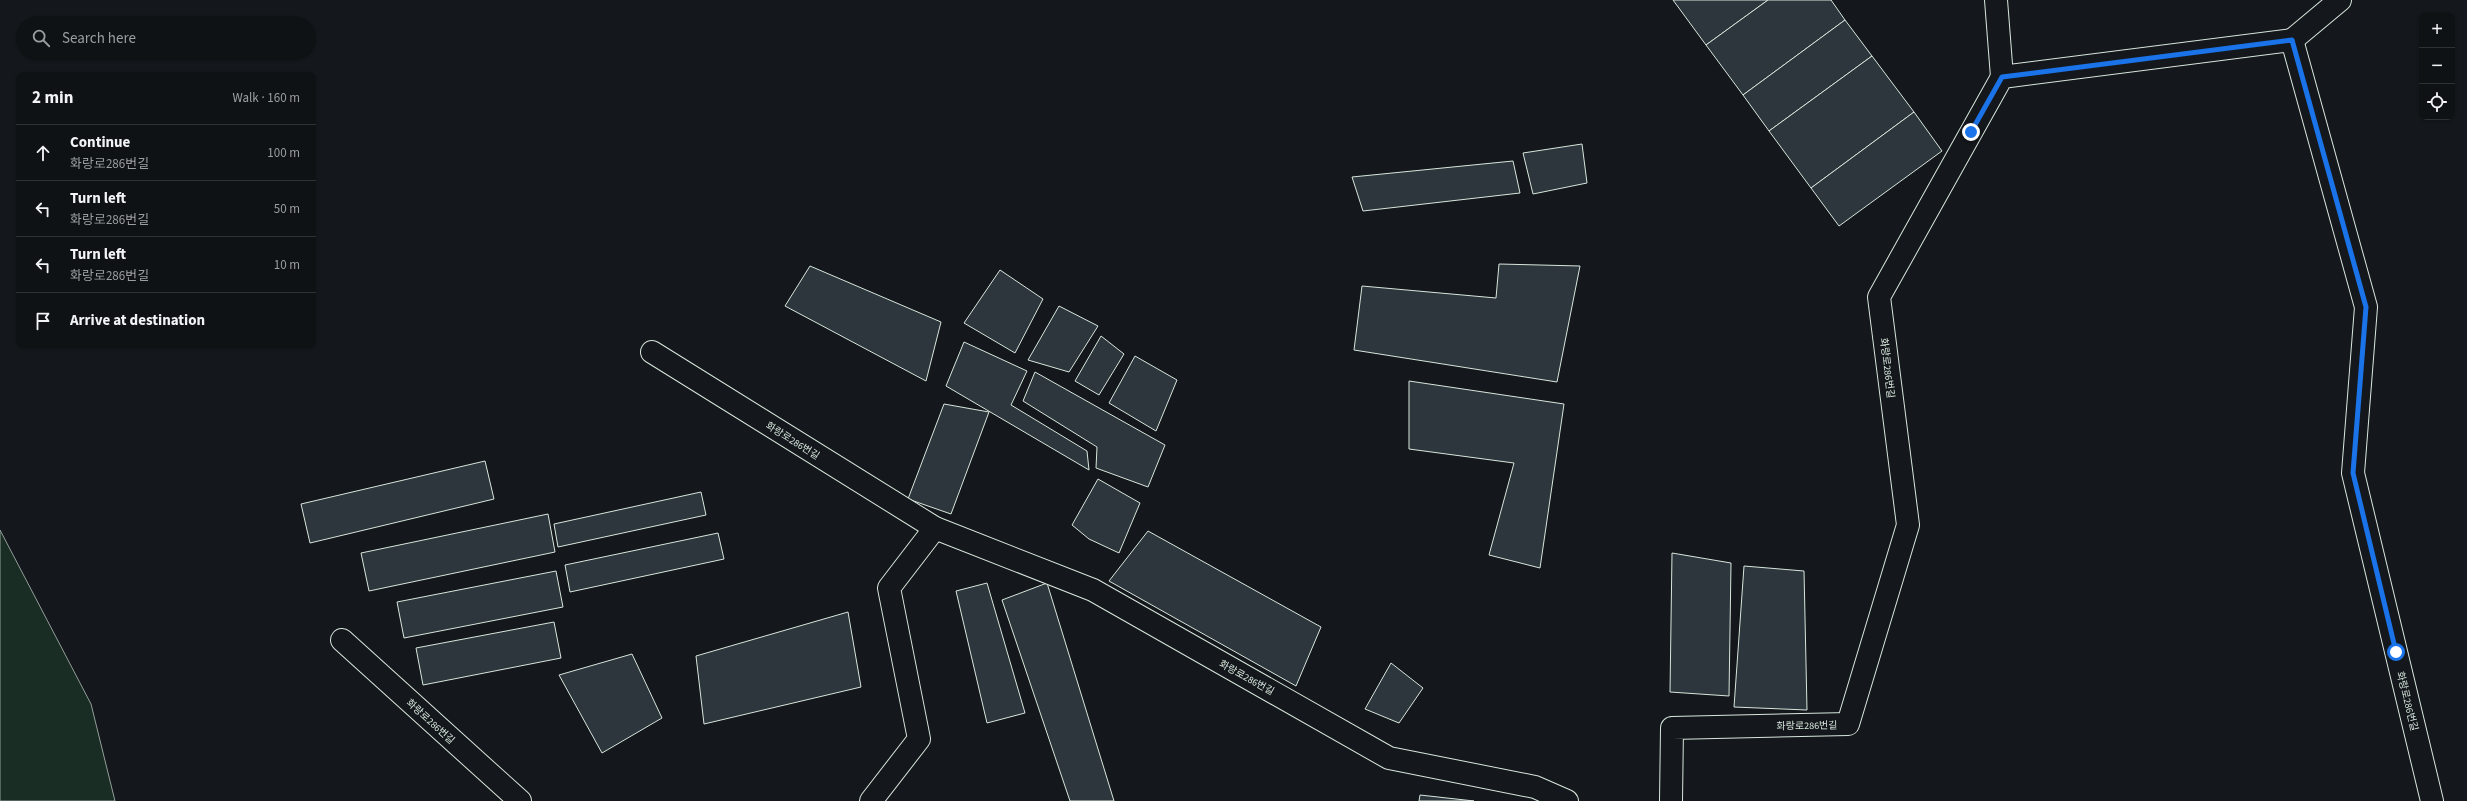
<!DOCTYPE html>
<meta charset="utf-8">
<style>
:root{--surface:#0f1215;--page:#1d2022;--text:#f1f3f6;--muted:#9b9ea0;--line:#2f3234}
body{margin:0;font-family:"Source Sans 3","Noto Sans KR",sans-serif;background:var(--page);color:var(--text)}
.controls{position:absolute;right:12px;top:12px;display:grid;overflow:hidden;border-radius:8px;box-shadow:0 1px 3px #0004}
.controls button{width:36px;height:36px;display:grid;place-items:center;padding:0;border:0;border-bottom:1px solid var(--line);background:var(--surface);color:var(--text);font:20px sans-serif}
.stop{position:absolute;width:12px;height:12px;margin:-9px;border:3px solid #1a73e8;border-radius:50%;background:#fff}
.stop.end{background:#1a73e8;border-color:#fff;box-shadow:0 1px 4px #0008}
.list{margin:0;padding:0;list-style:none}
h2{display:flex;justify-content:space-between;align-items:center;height:52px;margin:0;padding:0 16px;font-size:17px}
h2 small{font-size:13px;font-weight:400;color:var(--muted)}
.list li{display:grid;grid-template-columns:26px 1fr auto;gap:12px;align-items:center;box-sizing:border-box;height:56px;padding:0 16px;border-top:1px solid var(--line)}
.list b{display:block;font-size:15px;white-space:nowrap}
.list p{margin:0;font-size:13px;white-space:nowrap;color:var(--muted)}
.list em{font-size:13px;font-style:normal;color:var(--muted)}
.icon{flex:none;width:22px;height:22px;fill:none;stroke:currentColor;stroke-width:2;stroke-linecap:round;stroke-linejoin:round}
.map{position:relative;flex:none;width:2467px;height:801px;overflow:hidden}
.search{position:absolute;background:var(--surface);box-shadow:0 1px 3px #0004;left:16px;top:16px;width:300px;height:44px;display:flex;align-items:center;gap:10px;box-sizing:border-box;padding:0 14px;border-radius:22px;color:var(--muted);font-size:15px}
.panel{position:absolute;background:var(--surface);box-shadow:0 1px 3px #0004;left:16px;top:72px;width:300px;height:276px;border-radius:8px}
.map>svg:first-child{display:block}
.green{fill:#1a2d24;stroke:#939e99}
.building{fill:#2c363c;stroke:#d8e6dc}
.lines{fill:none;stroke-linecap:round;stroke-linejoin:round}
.minor-casing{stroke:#d8e6dc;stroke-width:24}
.minor{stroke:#14181c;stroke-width:22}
.route{stroke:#1a73e8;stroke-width:5}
.labels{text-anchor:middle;stroke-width:3;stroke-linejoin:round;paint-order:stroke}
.street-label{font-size:10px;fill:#d8e6dc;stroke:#14181c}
</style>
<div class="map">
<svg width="2467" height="801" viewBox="0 0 2467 801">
<rect width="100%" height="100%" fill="#14181c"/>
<!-- green -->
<path class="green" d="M0 530 91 704 115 801H0Z"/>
<!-- building -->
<g class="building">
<path d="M1673 0H1768L1706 45Z"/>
<path d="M1768 0H1831L1845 20 1743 95 1706 45Z"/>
<path d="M1845 20 1872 56 1769 131 1743 95Z"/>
<path d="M1872 56 1914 112 1811 188 1769 131Z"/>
<path d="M1914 112 1942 151 1839 226 1811 188Z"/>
<path d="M1582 144 1587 183 1533 194 1523 153Z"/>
<path d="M1513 161 1520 193 1363 211 1352 177Z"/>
<path d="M1499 264 1580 266 1557 382 1354 350 1362 286 1496 298Z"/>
<path d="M810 266 941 322 926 381 785 306Z"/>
<path d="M1000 270 1043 299 1015 353 964 323Z"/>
<path d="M1059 306 1098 326 1069 372 1028 360Z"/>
<path d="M1101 336 1124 354 1099 395 1075 381Z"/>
<path d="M964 342 1027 371 1011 405 1087 451 1089 470 946 386Z"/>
<path d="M1135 356 1177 380 1156 431 1109 403Z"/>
<path d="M1035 372 1165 445 1148 487 1096 468 1097 447 1023 401Z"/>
<path d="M1409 381 1564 404 1540 568 1489 555 1514 463 1409 449Z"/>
<path d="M944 404 989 412 951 514 908 499Z"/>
<path d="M485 461 494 499 310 543 301 504Z"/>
<path d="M1098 479 1140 503 1119 553 1089 539 1072 525Z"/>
<path d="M701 492 706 515 558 547 554 524Z"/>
<path d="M548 514 555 552 369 591 361 553Z"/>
<path d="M1148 531 1321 627 1296 686 1109 581Z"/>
<path d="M718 533 724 559 570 592 565 565Z"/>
<path d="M1672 553 1731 563 1729 696 1670 692Z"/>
<path d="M1744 566 1804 571 1807 710 1734 707Z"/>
<path d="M556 571 563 607 404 638 397 602Z"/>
<path d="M987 583 1025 713 987 723 956 591Z"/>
<path d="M1047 583 1114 801H1070L1002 600Z"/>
<path d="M848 612 861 687 704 724 696 656Z"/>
<path d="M554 622 561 658 423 685 416 648Z"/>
<path d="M632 654 662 718 602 753 559 675Z"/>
<path d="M1391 663 1423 688 1399 723 1365 709Z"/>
<path d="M1420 795 1474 801H1419Z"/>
</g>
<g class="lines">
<!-- minor casing -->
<g class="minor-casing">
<g id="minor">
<path d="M1996 0 2002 77"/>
<path d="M2292 40 2340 0"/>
<path d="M652 352 935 528 1093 590 1389 758 1535 787 1567 801"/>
<path d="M342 640 520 801"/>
<path d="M871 801 919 739 889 588 935 528"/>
<path d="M1671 801 1672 728 1848 724 1908 525 1879 297 2002 77 2292 40 2366 307 2353 473 2432 801"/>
</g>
</g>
<!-- minor -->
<use href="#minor" class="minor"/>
</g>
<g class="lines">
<!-- route -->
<path class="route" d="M1971 132 2002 77 2292 40 2366 307 2353 473 2396 652"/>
</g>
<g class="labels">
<!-- street labels -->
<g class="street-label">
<text transform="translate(1888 368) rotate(83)" y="4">화랑로286번길</text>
<text transform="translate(793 440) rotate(32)" y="4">화랑로286번길</text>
<text transform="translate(1247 677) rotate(29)" y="4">화랑로286번길</text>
<text transform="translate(2408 701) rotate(76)" y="4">화랑로286번길</text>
<text transform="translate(431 721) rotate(42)" y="4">화랑로286번길</text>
<text transform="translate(1807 725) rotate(-1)" y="4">화랑로286번길</text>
</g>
</g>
</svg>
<div class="controls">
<button>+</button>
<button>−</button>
<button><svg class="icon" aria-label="locate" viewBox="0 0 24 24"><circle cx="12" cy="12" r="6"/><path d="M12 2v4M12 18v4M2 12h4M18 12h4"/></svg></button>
</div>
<div class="stop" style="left:2396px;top:652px"></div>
<div class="stop end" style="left:1971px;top:132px"></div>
<div class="search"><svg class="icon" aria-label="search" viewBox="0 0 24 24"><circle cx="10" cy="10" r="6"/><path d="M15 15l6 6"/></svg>Search here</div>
<section class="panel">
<h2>2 min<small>Walk · 160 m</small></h2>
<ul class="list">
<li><svg class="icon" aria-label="ahead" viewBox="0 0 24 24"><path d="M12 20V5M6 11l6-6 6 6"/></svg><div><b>Continue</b><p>화랑로286번길</p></div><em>100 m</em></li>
<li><svg class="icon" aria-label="left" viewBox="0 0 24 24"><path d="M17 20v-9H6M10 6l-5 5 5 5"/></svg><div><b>Turn left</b><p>화랑로286번길</p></div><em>50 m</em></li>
<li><svg class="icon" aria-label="left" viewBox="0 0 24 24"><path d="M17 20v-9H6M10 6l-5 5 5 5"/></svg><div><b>Turn left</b><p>화랑로286번길</p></div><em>10 m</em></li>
<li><svg class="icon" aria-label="arrive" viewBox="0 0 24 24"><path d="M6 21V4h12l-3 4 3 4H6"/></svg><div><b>Arrive at destination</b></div></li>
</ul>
</section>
</div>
